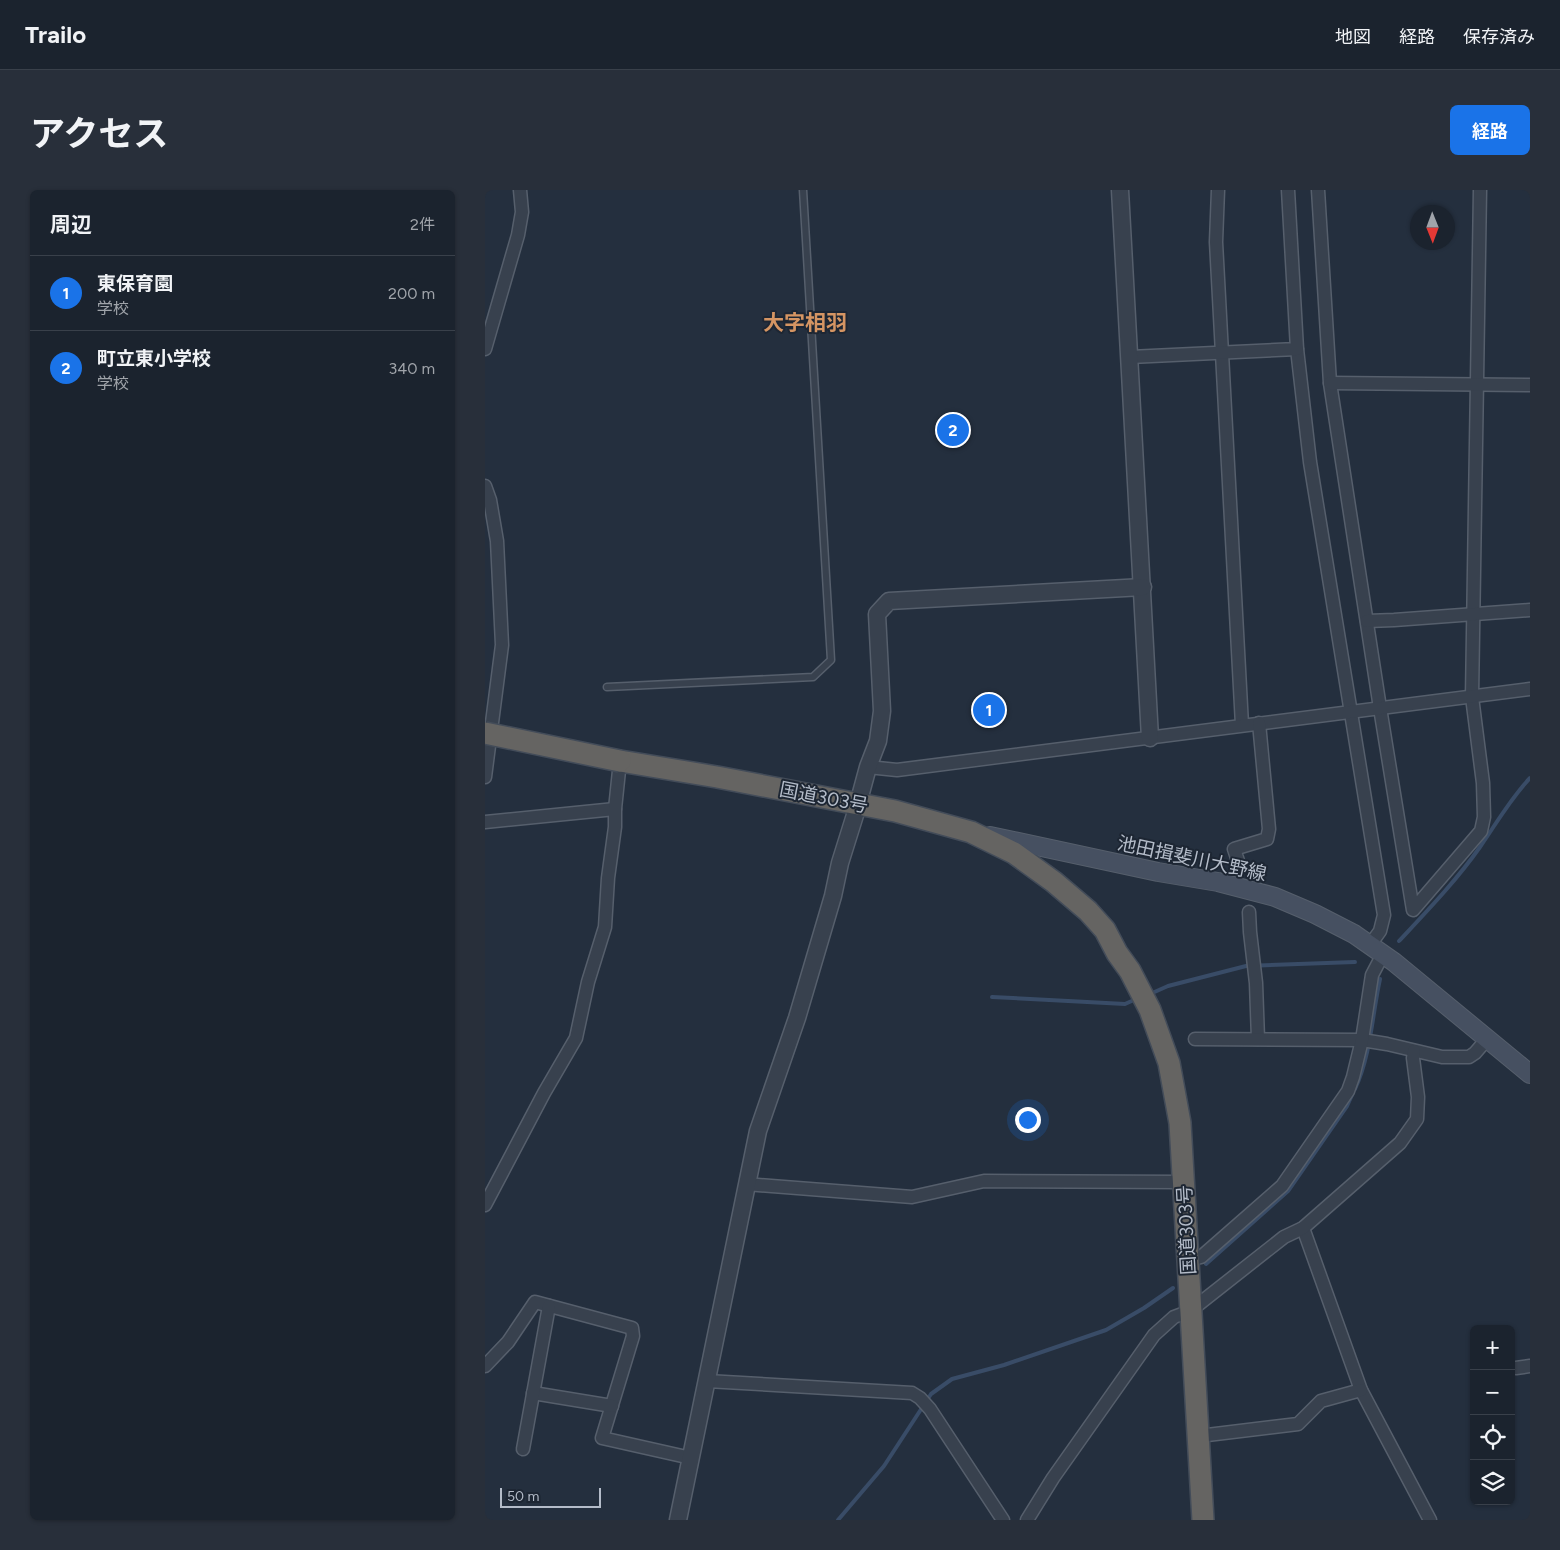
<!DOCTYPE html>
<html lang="ja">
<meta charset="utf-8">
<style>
:root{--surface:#1b232e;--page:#282f3a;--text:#f1f3f6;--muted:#a0a4aa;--line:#39404a;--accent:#1a73e8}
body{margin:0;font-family:Figtree,"Noto Sans JP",sans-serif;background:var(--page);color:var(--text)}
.controls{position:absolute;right:15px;bottom:15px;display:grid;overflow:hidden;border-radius:8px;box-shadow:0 1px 4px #0004}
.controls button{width:45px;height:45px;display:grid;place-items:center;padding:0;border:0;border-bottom:1px solid var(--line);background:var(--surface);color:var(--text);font:25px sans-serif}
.compass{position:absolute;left:925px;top:15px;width:45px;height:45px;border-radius:50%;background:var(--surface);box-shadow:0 1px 4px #0004;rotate:179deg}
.scale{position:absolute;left:15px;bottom:12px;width:101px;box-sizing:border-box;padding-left:5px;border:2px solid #b4bcc9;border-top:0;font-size:14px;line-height:18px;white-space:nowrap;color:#b4bcc9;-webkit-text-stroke:4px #1d2633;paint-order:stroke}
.you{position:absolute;left:542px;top:929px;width:18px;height:18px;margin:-12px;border:4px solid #fff;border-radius:50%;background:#1a73e8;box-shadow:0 0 0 8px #1a73e833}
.badge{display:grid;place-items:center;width:32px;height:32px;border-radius:50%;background:var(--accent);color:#fff;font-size:16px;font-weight:700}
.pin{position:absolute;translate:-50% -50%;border:2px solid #fff;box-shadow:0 1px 5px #0006}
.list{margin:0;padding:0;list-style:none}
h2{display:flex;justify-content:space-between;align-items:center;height:65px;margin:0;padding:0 20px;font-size:21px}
h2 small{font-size:16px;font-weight:400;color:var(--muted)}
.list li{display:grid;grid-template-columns:32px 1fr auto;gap:15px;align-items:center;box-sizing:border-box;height:75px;padding:0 20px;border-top:1px solid var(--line)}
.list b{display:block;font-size:19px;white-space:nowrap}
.list p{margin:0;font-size:16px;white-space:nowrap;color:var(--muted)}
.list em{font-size:16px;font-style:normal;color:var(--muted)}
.icon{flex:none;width:28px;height:28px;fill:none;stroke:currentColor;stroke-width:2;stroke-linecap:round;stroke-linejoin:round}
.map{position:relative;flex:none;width:1045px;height:1330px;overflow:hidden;border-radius:8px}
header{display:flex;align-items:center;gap:30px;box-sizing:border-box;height:70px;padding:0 25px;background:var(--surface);border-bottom:1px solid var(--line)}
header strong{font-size:24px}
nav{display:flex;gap:28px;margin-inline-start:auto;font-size:18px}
.intro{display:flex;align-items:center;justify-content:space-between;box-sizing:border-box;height:120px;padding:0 30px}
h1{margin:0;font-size:35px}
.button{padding:12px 22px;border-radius:8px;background:var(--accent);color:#fff;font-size:18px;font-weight:700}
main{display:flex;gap:30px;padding:0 30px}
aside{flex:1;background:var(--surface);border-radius:8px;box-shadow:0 1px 4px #0004}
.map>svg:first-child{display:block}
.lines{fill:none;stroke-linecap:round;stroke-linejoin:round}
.stream{stroke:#394c67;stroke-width:4}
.service-casing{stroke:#565f6c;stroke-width:9}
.minor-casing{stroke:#565f6c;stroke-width:15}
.tertiary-casing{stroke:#565f6c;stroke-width:19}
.secondary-casing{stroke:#565f6c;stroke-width:20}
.trunk-casing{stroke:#434c59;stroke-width:24}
.service{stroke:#38414e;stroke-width:6}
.minor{stroke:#38414e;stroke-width:12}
.tertiary{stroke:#38414e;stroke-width:16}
.secondary{stroke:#465061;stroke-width:18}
.trunk{stroke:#656462;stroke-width:21}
.trunk-bridge-casing{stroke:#434c59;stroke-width:24;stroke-linecap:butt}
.trunk-bridge{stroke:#656462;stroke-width:21}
.labels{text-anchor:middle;stroke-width:4;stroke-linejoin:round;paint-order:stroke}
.street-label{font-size:19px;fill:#b4bcc9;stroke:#1d2633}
.quarter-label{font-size:21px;font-weight:bold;fill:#d59563;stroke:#1d2633}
</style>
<header>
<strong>Trailo</strong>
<nav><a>地図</a><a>経路</a><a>保存済み</a></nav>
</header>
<div class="intro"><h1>アクセス</h1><a class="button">経路</a></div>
<main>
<aside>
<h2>周辺<small>2件</small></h2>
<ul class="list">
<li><span class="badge">1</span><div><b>東保育園</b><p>学校</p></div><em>200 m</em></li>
<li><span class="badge">2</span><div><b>町立東小学校</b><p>学校</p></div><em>340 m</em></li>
</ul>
</aside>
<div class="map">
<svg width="1045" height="1330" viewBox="0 0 1045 1330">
<rect width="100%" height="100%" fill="#242f3e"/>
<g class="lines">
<!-- stream -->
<g class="stream">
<path d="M914 751C942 721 971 691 995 657 1011 634 1025 609 1045 588"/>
<path d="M665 804 683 796 761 776 870 772"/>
<path d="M507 807 640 814 651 809"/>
<path d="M870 899C886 864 887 826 895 789"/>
<path d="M721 1074 803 1001 862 916 867 905"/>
<path d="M353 1330 399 1276 446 1204 467 1189 519 1175 621 1140 659 1118 688 1098"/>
</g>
<!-- service casing -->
<g class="service-casing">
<path id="service" d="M122 497 328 487 346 470 318 0"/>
</g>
<!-- minor casing -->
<g class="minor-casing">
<g id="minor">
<path d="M733 0 731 52 757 535"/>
<path d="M833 0 845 193 895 518 928 720 996 641 999 627 998 593 987 507 995 0"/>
<path d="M0 159 33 45 37 22 35 0"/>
<path d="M812 159 825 272 899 725 895 741 885 755"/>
<path d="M645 167 812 159 803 0"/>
<path d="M845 193 1045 195"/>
<path d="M0 296 5 310 12 351 17 455 0 587"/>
<path d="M882 431 909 430 1045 420"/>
<path d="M383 577 412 580 1045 499"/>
<path d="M0 632 130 619"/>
<path d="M755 677 749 659 782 649 784 639 774 533"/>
<path d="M764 722 765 742 771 793 773 849"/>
<path d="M710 849 877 850 902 854 957 867H984L990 863 1002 849"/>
<path d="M261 994 427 1007 499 991 698 992"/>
<path d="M0 1015 59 903 91 848 103 792 120 737 123 688 130 637V619L135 571"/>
<path d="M818 1038 876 1200 945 1330"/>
<path d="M703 1070 716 1067 797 996 863 901 868 887 877 850 887 785 898 764"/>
<path d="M0 1176 23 1152 50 1112 147 1138 148 1146 117 1248 206 1268"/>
<path d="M1031 1178 1045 1176"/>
<path d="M222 1191 427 1203 435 1208 445 1219 518 1330"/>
<path d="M48 1203 127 1216"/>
<path d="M714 1246 813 1234 836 1211 876 1200"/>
<path d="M38 1259 64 1116"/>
<path d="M542 1330 568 1288 669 1145 689 1127 705 1121 799 1047 818 1038 915 953 932 929 933 907 928 868 929 861"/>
</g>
</g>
<!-- tertiary casing -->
<g class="tertiary-casing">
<g id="tertiary">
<path d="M635 0 665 548"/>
<path d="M193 1330 273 941 312 828 348 706 355 673 370 625 383 577 393 551 397 521 392 424 404 411 658 397"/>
</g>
</g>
<!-- secondary casing -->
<g class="secondary-casing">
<path id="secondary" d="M505 646 673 682 733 692 790 707 830 724 869 744 909 772 1045 884"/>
</g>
<!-- trunk casing -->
<g class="trunk-casing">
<path id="trunk" d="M135 571 232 587 410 621 486 642 529 663 569 692 603 721 620 740 632 763 645 781 665 820 684 873 695 933 718 1330"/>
</g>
<!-- service -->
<use href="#service" class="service"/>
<!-- minor -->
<use href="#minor" class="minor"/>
<!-- tertiary -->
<use href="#tertiary" class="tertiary"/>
<!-- secondary -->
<use href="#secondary" class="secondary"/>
<!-- trunk -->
<use href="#trunk" class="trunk"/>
<!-- trunk-bridge casing -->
<g class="trunk-bridge-casing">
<path id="trunk-bridge" d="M0 543 135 571"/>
</g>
<!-- trunk-bridge -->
<use href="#trunk-bridge" class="trunk-bridge"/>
</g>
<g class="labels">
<!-- street labels -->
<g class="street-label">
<text transform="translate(339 607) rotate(11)" y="7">国道303号</text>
<text transform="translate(707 668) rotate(12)" y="7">池田揖斐川大野線</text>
<text transform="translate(701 1040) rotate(-93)" y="7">国道303号</text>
</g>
<!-- quarter labels -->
<g class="quarter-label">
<text x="320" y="140">大字相羽</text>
</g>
</g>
</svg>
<div class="controls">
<button>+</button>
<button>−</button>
<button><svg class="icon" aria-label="locate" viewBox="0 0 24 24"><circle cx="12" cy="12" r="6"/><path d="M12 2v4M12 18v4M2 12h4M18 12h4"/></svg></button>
<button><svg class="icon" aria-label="layers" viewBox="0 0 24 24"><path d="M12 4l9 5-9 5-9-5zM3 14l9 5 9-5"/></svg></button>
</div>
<svg class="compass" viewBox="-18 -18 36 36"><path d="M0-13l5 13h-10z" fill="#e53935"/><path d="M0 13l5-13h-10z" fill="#a0a4aa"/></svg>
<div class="scale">50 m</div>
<div class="you"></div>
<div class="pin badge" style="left:504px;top:520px">1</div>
<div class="pin badge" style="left:468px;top:240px">2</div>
</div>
</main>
